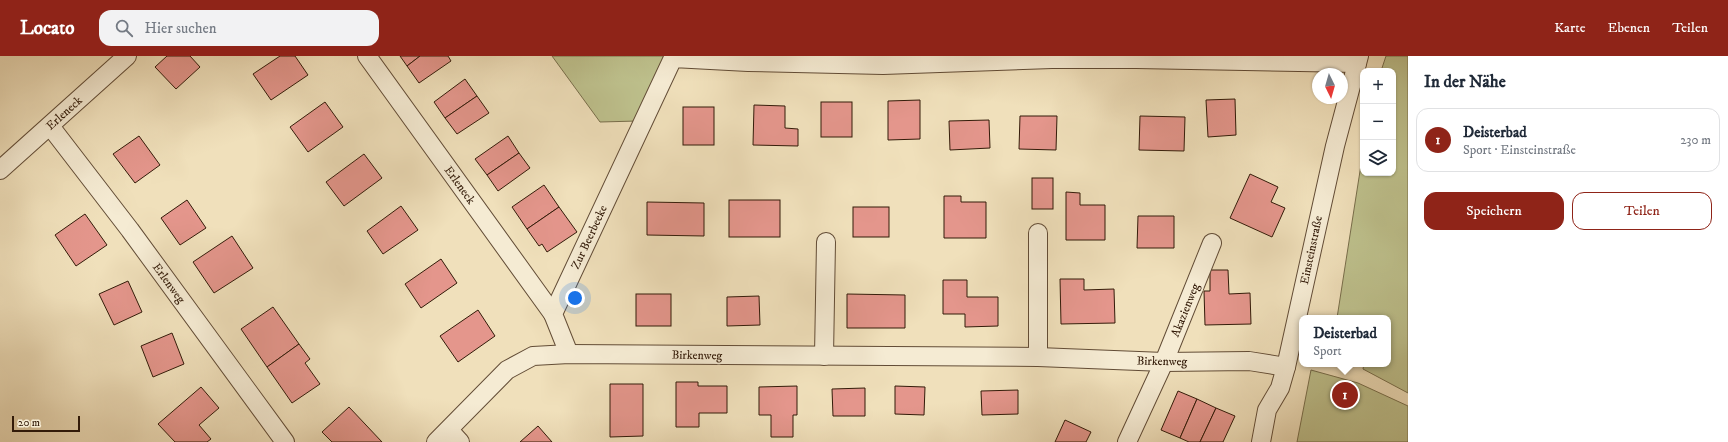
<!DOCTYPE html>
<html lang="de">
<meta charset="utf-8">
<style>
:root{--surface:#fff;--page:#f2f2f3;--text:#1f2937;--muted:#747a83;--line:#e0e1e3;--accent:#8f2418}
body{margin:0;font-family:"IM FELL DW Pica",serif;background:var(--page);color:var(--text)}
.controls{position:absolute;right:12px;top:12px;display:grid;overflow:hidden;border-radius:8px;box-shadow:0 1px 3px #0004}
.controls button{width:36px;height:36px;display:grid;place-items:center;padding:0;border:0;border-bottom:1px solid var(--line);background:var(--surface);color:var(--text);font:20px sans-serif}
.compass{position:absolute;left:1312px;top:12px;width:36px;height:36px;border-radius:50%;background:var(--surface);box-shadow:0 1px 3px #0004;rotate:175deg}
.scale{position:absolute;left:12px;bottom:10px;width:68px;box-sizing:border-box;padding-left:4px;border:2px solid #331b09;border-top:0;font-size:11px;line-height:14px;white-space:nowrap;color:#331b09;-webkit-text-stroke:3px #f5ebd3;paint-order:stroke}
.you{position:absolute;left:575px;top:242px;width:14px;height:14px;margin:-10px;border:3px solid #fff;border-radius:50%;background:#1a73e8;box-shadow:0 0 0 6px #1a73e833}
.badge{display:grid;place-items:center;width:26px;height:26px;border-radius:50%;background:var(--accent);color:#fff;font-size:13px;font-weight:700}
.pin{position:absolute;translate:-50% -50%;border:2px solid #fff;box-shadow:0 1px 4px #0006}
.popup{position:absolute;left:1299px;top:259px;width:92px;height:52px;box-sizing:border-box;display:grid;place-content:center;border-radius:8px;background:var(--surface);filter:drop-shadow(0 1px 3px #0005);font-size:13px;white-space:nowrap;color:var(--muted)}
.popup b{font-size:15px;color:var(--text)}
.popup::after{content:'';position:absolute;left:50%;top:100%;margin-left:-8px;border:8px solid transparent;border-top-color:var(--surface)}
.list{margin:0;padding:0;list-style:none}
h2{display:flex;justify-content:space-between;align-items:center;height:52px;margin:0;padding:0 16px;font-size:17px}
h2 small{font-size:13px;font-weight:400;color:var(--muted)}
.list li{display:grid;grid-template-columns:26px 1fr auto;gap:12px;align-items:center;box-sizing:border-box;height:64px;margin:0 8px 8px;padding:0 8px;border:1px solid var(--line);border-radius:12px}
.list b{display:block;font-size:15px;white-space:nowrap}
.list p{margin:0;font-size:13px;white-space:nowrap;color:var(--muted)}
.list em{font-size:13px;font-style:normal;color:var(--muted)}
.actions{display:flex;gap:8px;padding:12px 16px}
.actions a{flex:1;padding:9px 0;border:1px solid var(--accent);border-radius:12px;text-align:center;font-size:14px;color:var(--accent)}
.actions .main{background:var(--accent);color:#fff}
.icon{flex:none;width:22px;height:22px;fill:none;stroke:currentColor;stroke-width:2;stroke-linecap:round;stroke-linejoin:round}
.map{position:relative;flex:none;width:1408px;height:386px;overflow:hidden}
header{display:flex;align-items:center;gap:24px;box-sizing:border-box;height:56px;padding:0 20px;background:var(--accent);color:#fff}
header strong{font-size:19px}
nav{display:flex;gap:22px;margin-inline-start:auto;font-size:14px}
.search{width:280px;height:36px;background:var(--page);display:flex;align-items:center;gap:10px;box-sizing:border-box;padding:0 14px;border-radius:12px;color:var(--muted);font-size:15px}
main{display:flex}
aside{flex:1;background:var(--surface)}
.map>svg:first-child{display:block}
.green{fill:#bec18d;stroke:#786e4b}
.building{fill:#e4968c;stroke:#331b09}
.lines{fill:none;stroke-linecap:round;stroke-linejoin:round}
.street-casing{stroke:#624c36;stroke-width:20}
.street{stroke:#f5ebd3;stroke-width:18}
.labels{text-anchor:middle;stroke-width:3.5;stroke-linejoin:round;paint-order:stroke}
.street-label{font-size:12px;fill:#331b09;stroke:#f5ebd3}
</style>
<header>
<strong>Locato</strong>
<div class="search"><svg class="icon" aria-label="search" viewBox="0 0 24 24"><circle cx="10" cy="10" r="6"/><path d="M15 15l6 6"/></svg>Hier suchen</div>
<nav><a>Karte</a><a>Ebenen</a><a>Teilen</a></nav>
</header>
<main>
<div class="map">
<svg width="1408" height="386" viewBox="0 0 1408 386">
<rect width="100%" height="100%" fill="#f0e0bb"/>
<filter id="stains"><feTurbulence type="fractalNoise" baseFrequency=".005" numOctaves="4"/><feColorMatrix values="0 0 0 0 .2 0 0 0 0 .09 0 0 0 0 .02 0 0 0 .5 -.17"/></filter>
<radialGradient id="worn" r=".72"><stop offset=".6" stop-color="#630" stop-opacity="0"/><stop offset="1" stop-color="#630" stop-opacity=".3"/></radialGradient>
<!-- green -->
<g class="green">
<path d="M552 0H670L638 65 600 66Z"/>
<path d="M1386 0H1408V337L1363 313 1364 308H1388V262H1337L1363 96V117H1393V15H1381Z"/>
<path d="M1311 314 1358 327 1408 350V386H1297Z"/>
</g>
<!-- building -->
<g class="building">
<path d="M167 0H190L200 11 176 33 155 11Z"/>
<path d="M280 0H295L308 19 271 44 253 18Z"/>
<path d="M400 0H420L407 10Z"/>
<path d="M420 0H448L451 5 419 27 407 10Z"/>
<path d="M465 23 477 40 445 62 434 46Z"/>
<path d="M477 40 489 57 457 78 445 62Z"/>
<path d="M1235 43 1236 79 1208 81 1206 44Z"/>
<path d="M920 44V83L888 84V45Z"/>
<path d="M325 46 343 71 308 96 290 71Z"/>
<rect x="821" y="46" width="31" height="35"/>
<path d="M754 49 785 50V72L798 73V90L753 89Z"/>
<rect x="683" y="51" width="31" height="38"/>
<path d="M1020 60H1057L1056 94 1019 93Z"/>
<path d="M1140 60 1185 61 1184 95 1139 94Z"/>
<path d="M989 64 990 92 950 94 949 65Z"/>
<path d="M139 80 160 109 135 127 113 98Z"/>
<path d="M508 80 519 97 487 119 475 103Z"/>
<path d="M519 97 530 112 498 135 487 119Z"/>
<path d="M364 98 382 122 344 150 326 126Z"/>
<path d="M1250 118 1278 131 1271 146 1285 152 1272 181 1230 162Z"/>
<rect x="1032" y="122" width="21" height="31"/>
<path d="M544 129 559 151 527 173 512 151Z"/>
<path d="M1066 136 1080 137V149H1105V184H1066Z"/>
<path d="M944 140H961V146H986V182H944Z"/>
<path d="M187 144 206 172 180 189 161 162Z"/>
<rect x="729" y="144" width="51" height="37"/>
<path d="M647 146 704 147V180L647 179Z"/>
<path d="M401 150 418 174 383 198 367 175Z"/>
<path d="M559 151 577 176 547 196 542 188 539 190 527 173Z"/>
<rect x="853" y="151" width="36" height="30"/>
<path d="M85 158 107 189 76 210 55 179Z"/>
<path d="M1138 160H1174V192H1137Z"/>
<path d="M232 180 253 212 214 237 193 206Z"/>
<path d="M441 203 457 227 421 252 405 228Z"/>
<path d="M1210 214H1228L1229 238 1250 237 1251 268 1205 269 1204 235H1210Z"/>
<path d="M1060 223H1084V234L1114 233 1115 267 1061 268Z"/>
<path d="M943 224H967V241H998V270L965 271V258H943Z"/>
<path d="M128 225 142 256 114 269 99 238Z"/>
<rect x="636" y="238" width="35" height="32"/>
<path d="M847 238 905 239V272H847Z"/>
<path d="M759 240 760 269 727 270V241Z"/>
<path d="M273 251 299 288 267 311 241 273Z"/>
<path d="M478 254 495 280 458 306 440 280Z"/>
<path d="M172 277 184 308 153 321 141 290Z"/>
<path d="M299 288 310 303 305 307 320 328 292 347 267 311Z"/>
<path d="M676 326H698V330H727V357H699V371H676Z"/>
<path d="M610 328H643V380L610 381Z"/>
<path d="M797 330V359H793V381H771V359H759V331Z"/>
<path d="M895 330 925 331 924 359 895 358Z"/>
<path d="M201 331 219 352 199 369 211 383 207 386H175L158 368Z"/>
<path d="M865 332V360H833L832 333Z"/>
<path d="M1018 334V358L982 359 981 335Z"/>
<path d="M1178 335 1197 343 1180 382 1161 374Z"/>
<path d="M1197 343 1216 352 1200 386H1189L1180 382Z"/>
<path d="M349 351 382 386H332L322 376Z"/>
<path d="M1216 352 1235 360 1223 386H1200Z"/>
<path d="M1065 364 1091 376 1086 386H1055Z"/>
<path d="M538 370 552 386H520Z"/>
</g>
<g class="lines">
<!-- street casing -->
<g class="street-casing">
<g id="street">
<path d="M367 0 553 258"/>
<path d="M50 70 130 174 285 386"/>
<path d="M0 114 127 0"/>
<path d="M1038 177V301"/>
<path d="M569 298 553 258 673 2 748 6 883 9 1052 3H1136L1357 7"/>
<path d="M824 300 826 186"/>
<path d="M449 374 460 386"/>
<path d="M436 386 507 314 533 300 569 298 1038 301 1164 306 1249 305 1286 311"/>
<path d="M1127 386 1164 306 1212 187"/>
<path d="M1261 386 1267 354 1280 332 1286 311 1335 90 1359 0"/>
</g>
</g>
<!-- street -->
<use href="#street" class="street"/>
</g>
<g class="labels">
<!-- street labels -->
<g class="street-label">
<text transform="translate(64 57) rotate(-42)" y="4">Erleneck</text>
<text transform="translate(460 129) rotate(54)" y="4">Erleneck</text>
<text transform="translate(589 181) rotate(-65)" y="4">Zur Beerbeeke</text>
<text transform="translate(1311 194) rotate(-78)" y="4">Einsteinstraße</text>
<text transform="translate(169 227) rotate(54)" y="4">Erlenweg</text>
<text transform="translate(1185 254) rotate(-68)" y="4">Akazienweg</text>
<text transform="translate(697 299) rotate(1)" y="4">Birkenweg</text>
<text transform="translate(1162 305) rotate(1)" y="4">Birkenweg</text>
</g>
</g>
<rect width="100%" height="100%" filter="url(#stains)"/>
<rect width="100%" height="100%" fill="url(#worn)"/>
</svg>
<div class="controls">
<button>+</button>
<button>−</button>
<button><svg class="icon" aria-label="layers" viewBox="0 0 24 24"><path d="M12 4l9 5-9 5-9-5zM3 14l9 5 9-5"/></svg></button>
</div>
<svg class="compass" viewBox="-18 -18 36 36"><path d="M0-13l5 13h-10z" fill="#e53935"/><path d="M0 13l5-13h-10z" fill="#747a83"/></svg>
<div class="scale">20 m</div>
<div class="you"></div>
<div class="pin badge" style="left:1345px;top:339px">1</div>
<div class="popup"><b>Deisterbad</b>Sport</div>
</div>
<aside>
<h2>In der Nähe<small></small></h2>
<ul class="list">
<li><span class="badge">1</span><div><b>Deisterbad</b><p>Sport · Einsteinstraße</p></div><em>230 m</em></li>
</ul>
<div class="actions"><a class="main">Speichern</a><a>Teilen</a></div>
</aside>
</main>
